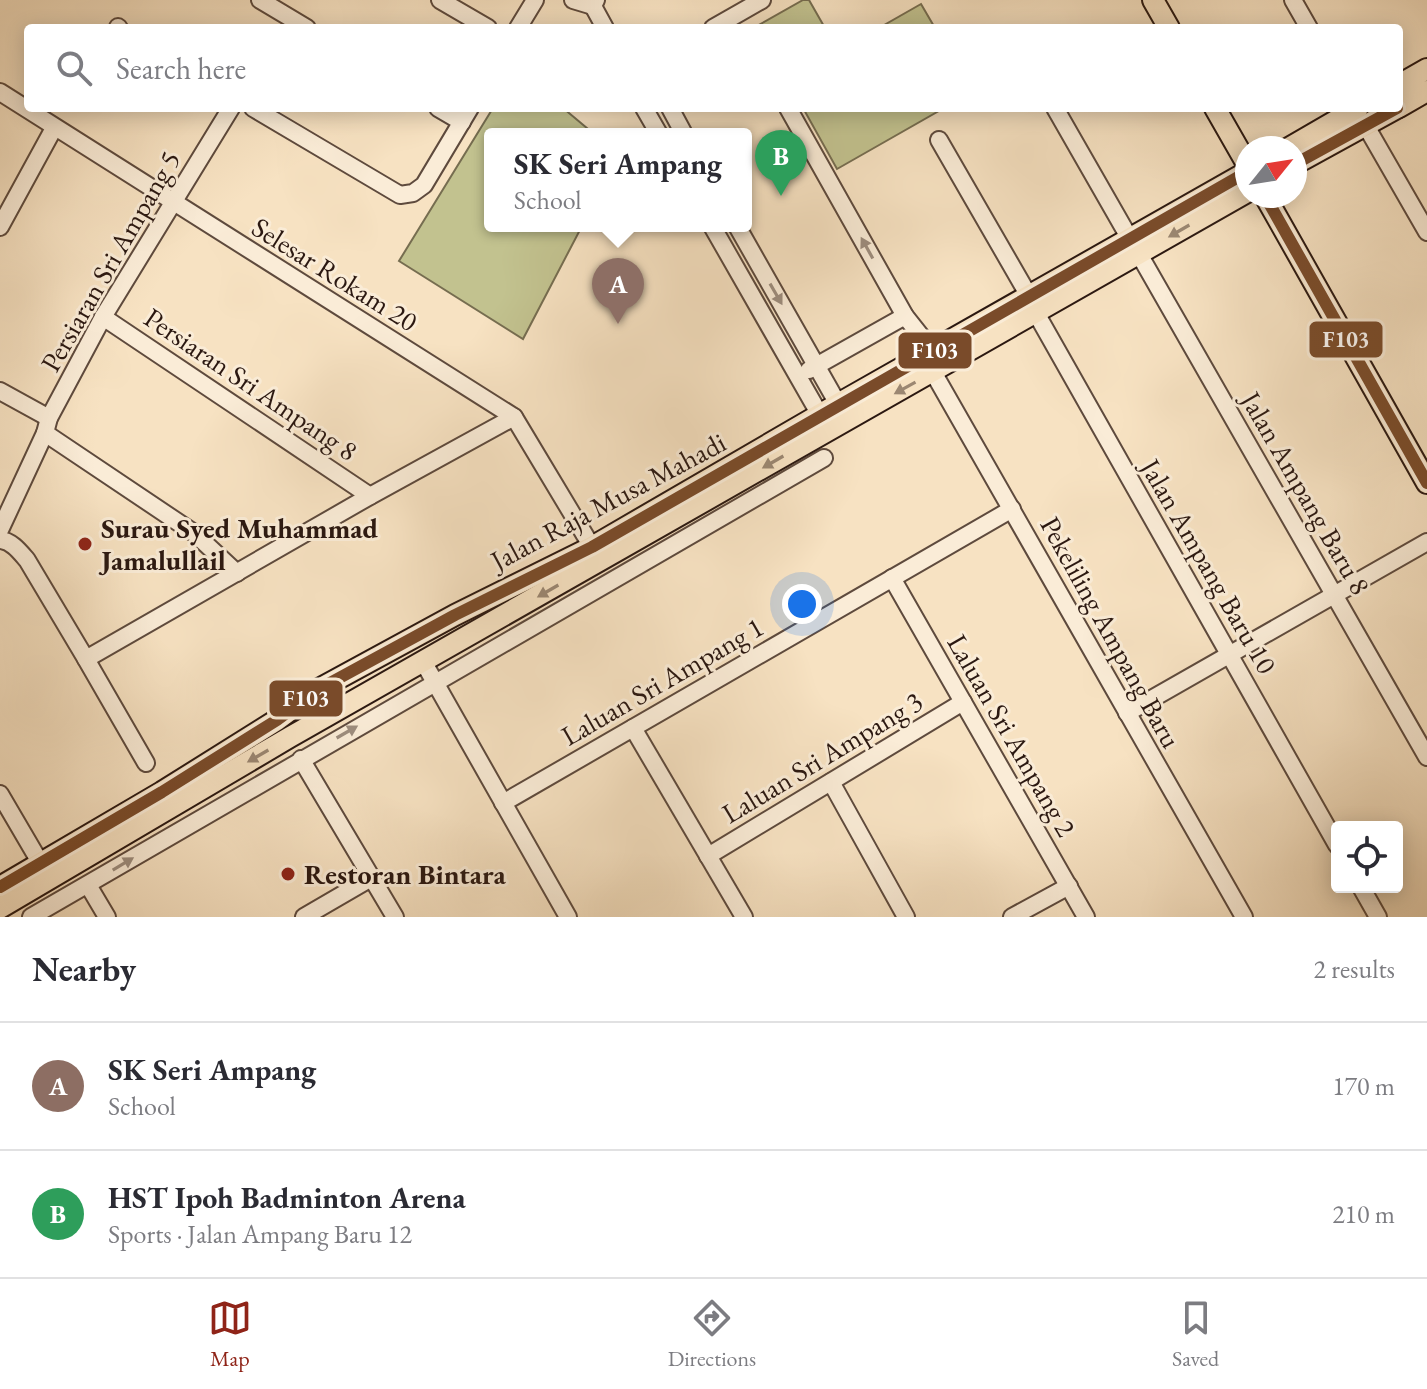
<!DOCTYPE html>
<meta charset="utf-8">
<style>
:root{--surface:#fff;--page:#f7f7f7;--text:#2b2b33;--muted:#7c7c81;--line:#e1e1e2;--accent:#8f2418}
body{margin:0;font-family:"EB Garamond",serif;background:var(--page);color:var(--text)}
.controls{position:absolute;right:24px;bottom:24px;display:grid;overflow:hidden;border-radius:8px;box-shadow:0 4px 20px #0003}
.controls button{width:72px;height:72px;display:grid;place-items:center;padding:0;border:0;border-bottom:2px solid var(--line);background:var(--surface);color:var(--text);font:40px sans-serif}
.compass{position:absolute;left:1235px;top:136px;width:72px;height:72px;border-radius:50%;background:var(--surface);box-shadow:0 4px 20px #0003;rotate:60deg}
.you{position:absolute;left:802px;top:604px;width:28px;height:28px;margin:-20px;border:6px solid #fff;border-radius:50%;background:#1a73e8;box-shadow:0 0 0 12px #1a73e833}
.badge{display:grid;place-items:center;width:52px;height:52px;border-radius:50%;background:var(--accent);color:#fff;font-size:26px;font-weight:700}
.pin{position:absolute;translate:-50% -66px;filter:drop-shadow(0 2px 4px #0008)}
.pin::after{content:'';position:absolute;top:42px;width:28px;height:24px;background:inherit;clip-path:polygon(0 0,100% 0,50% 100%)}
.popup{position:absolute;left:484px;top:128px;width:268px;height:104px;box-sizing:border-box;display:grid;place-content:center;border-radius:8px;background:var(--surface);filter:drop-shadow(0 2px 6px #0005);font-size:26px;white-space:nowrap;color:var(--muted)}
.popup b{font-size:30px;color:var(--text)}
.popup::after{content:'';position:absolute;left:50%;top:100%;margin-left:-16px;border:16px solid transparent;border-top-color:var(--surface)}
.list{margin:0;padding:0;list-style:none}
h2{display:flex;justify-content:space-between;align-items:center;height:104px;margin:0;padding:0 32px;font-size:34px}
h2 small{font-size:26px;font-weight:400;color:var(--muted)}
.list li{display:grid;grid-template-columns:52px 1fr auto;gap:24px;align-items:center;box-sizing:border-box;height:128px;padding:0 32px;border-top:2px solid var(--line)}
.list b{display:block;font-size:30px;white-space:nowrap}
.list p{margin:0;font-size:26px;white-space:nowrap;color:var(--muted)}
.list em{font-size:26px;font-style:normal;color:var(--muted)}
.icon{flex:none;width:44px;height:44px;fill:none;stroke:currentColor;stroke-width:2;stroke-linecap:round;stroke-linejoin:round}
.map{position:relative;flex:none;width:1427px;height:917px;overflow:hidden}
.search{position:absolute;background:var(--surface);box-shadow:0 4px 20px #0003;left:24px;right:24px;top:24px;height:88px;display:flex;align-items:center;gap:20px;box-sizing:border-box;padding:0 28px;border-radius:8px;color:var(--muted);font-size:30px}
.sheet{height:360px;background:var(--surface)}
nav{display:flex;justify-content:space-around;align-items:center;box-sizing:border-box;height:112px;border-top:2px solid var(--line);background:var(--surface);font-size:22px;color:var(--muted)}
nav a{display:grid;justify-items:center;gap:4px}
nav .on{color:var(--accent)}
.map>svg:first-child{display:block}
.green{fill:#c2c28f;stroke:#766d50;stroke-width:2}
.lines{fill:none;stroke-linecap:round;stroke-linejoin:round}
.minor-casing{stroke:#5e4a3d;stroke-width:20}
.major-casing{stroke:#2b1811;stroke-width:24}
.minor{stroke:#faecd7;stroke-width:16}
.major{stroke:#f7e2c2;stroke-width:20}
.bus-1-casing{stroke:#faecd7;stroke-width:18}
.bus-1{stroke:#7a4b2a;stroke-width:12}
.oneway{fill:#9b8772}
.oneway2{fill:#9d8d7e}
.poi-dot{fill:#8f2418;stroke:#faecd7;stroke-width:3}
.labels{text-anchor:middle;stroke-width:6;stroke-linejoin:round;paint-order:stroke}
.street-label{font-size:28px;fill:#2b1811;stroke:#faecd7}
.poi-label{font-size:28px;font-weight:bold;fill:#2b1811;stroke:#faecd7;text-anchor:start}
.line-badge{stroke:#faecd7;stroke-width:3}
.badge-label{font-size:22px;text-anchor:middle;font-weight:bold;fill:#fff}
</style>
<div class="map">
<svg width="1427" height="917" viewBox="0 0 1427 917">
<rect width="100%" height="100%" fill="#f7e2c2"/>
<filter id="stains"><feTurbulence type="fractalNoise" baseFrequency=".0025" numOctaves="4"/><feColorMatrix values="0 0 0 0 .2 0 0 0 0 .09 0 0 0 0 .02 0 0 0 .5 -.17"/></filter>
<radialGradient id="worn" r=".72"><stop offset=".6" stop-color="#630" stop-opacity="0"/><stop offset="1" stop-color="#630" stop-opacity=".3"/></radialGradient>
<!-- green -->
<g class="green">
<path d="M803 0H809L825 28H758L757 26Z"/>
<path d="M921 4 935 28H879Z"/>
<path d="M493 108H563L594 134H490V226H582L523 339 399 261Z"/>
<path d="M803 108H944L837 169Z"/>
</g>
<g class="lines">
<!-- minor casing -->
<g class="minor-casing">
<g id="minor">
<path d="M260 0 307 28"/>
<path d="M440 0 488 28"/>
<path d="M573 0 593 6"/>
<path d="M596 0 593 6 605 28"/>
<path d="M1293 0 1309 28"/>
<path d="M118 27 119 28"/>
<path d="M518 28 535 0"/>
<path d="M713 28 762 0"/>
<path d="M0 92 514 417 592 547"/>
<path d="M253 108 400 195 413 193 424 185 470 108"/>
<path d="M438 108 462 122"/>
<path d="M644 108 659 134"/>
<path d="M670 108 684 134"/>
<path d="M788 108 905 316 932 350"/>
<path d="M1055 108 1130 239"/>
<path d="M1366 126 1427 232"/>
<path d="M939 140 1029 296"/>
<path d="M712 226 820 415 828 418"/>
<path d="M737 226 838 404 840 414"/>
<path d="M0 227 54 128"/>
<path d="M1139 254 1427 757"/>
<path d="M1036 313 1337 845"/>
<path d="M103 317 370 496"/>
<path d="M809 370 905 316"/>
<path d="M933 372 1244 917"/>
<path d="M0 391 49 418"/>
<path d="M45 433 194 533 237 573"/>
<path d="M0 530 45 433 49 418 103 317 231 108"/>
<path d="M0 540C12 541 20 552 27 560L86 659 370 496 514 417"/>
<path d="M892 578 1086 917"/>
<path d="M86 659 146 763"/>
<path d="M424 663 568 917"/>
<path d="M1127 713 1427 542"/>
<path d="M633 728 744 917"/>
<path d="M301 759 395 917"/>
<path d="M831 782 906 917"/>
<path d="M0 794 41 864 49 869"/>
<path d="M503 803 1012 509"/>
<path d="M708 856 963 702"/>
<path d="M88 885 107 917"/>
<path d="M1361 887 1378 917"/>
<path d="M31 917 824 458"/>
<path d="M304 917 371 878"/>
<path d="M1012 917 1069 886"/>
</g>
</g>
<!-- major casing -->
<g class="major-casing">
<g id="major">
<path d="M1153 0 1169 28"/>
<path d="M1399 85 1427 69"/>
<path d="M1399 107 1427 91"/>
<path d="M1215 108 1247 164"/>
<path d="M1289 148 1358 108"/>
<path d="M1295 164 1397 108"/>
<path d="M1265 196 1427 483"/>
<path d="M0 887 162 792 277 720 319 689 455 615 592 547 838 404 1247 172"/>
<path d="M0 908 290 737 1247 192"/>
</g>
</g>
<!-- minor -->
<use href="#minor" class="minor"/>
<!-- major -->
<use href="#major" class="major"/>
<!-- bus-1 casing -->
<g class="bus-1-casing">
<g id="bus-1">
<path d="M1295 164 1397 108"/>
<path d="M1265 196 1427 483"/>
<path d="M0 887 162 792 277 720 319 689 455 615 592 547 1247 172"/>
</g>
</g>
<!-- bus-1 -->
<use href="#bus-1" class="bus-1"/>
</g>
<!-- one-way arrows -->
<defs><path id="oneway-solid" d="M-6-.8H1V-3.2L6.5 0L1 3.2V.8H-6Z" transform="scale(2)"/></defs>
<g class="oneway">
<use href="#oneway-solid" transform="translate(1179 231) rotate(150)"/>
<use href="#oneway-solid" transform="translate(905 388) rotate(151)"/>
<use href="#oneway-solid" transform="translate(773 462) rotate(150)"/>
<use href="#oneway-solid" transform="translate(548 591) rotate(150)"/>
<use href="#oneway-solid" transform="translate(258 756) rotate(150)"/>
</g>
<g class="oneway2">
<use href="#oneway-solid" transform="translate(867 248) rotate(-119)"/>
<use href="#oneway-solid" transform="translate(776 294) rotate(60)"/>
<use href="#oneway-solid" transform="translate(347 732) rotate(-30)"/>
<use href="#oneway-solid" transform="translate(123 864) rotate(-31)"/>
</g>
<!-- markers -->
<g class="poi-dot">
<circle cx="85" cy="544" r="8"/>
<circle cx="288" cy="874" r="8"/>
</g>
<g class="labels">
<!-- street labels -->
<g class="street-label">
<text transform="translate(110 261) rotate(-60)" y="10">Persiaran Sri Ampang 5</text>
<text transform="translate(335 274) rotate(32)" y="10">Selesar Rokam 20</text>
<text transform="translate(251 384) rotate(34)" y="10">Persiaran Sri Ampang 8</text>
<text transform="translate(1306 493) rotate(60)" y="10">Jalan Ampang Baru 8</text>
<text transform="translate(608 501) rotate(-28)" y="10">Jalan Raja Musa Mahadi</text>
<text transform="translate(1209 566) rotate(60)" y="10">Jalan Ampang Baru 10</text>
<text transform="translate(1111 632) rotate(61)" y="10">Pekeliling Ampang Baru</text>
<text transform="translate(662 681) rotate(-30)" y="10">Laluan Sri Ampang 1</text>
<text transform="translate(1012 735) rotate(60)" y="10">Laluan Sri Ampang 2</text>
<text transform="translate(822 757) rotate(-31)" y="10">Laluan Sri Ampang 3</text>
</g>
<!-- poi labels -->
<g class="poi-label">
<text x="101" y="538">Surau Syed Muhammad<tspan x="101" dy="32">Jamalullail</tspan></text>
<text x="304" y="884">Restoran Bintara</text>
</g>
</g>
<g class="line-badge">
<rect x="1308" y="320" width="76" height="39" rx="8" fill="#7a4b2a"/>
<rect x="897" y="331" width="76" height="39" rx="8" fill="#7a4b2a"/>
<rect x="268" y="679" width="76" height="39" rx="8" fill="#7a4b2a"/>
</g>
<g class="badge-label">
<text x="1346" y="347">F103</text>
<text x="935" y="358">F103</text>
<text x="306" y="706">F103</text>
</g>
<rect width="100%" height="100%" filter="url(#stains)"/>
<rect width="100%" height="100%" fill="url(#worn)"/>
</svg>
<div class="controls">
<button><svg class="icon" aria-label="locate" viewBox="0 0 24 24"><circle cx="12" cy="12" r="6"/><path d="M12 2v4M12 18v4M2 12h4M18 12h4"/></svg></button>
</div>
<svg class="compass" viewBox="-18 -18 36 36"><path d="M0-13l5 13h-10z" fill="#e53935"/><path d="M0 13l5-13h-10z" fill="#7c7c81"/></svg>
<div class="you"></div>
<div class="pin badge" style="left:618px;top:324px;background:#8d6e63">A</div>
<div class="popup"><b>SK Seri Ampang</b>School</div>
<div class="pin badge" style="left:781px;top:196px;background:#2e9e5b">B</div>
<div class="search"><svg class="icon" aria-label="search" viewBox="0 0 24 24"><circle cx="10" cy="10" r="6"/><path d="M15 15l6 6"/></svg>Search here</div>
</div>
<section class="sheet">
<h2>Nearby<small>2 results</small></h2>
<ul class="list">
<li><span class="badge" style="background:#8d6e63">A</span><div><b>SK Seri Ampang</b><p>School</p></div><em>170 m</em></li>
<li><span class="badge" style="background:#2e9e5b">B</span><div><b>HST Ipoh Badminton Arena</b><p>Sports · Jalan Ampang Baru 12</p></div><em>210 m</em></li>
</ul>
</section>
<nav>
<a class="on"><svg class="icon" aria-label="map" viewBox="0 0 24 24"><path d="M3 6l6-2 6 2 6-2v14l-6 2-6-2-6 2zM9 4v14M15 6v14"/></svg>Map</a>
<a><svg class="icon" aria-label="directions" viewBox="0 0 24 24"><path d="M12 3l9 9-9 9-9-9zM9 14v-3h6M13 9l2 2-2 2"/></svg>Directions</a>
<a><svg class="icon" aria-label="saved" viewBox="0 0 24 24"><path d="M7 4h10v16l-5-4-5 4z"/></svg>Saved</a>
</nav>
